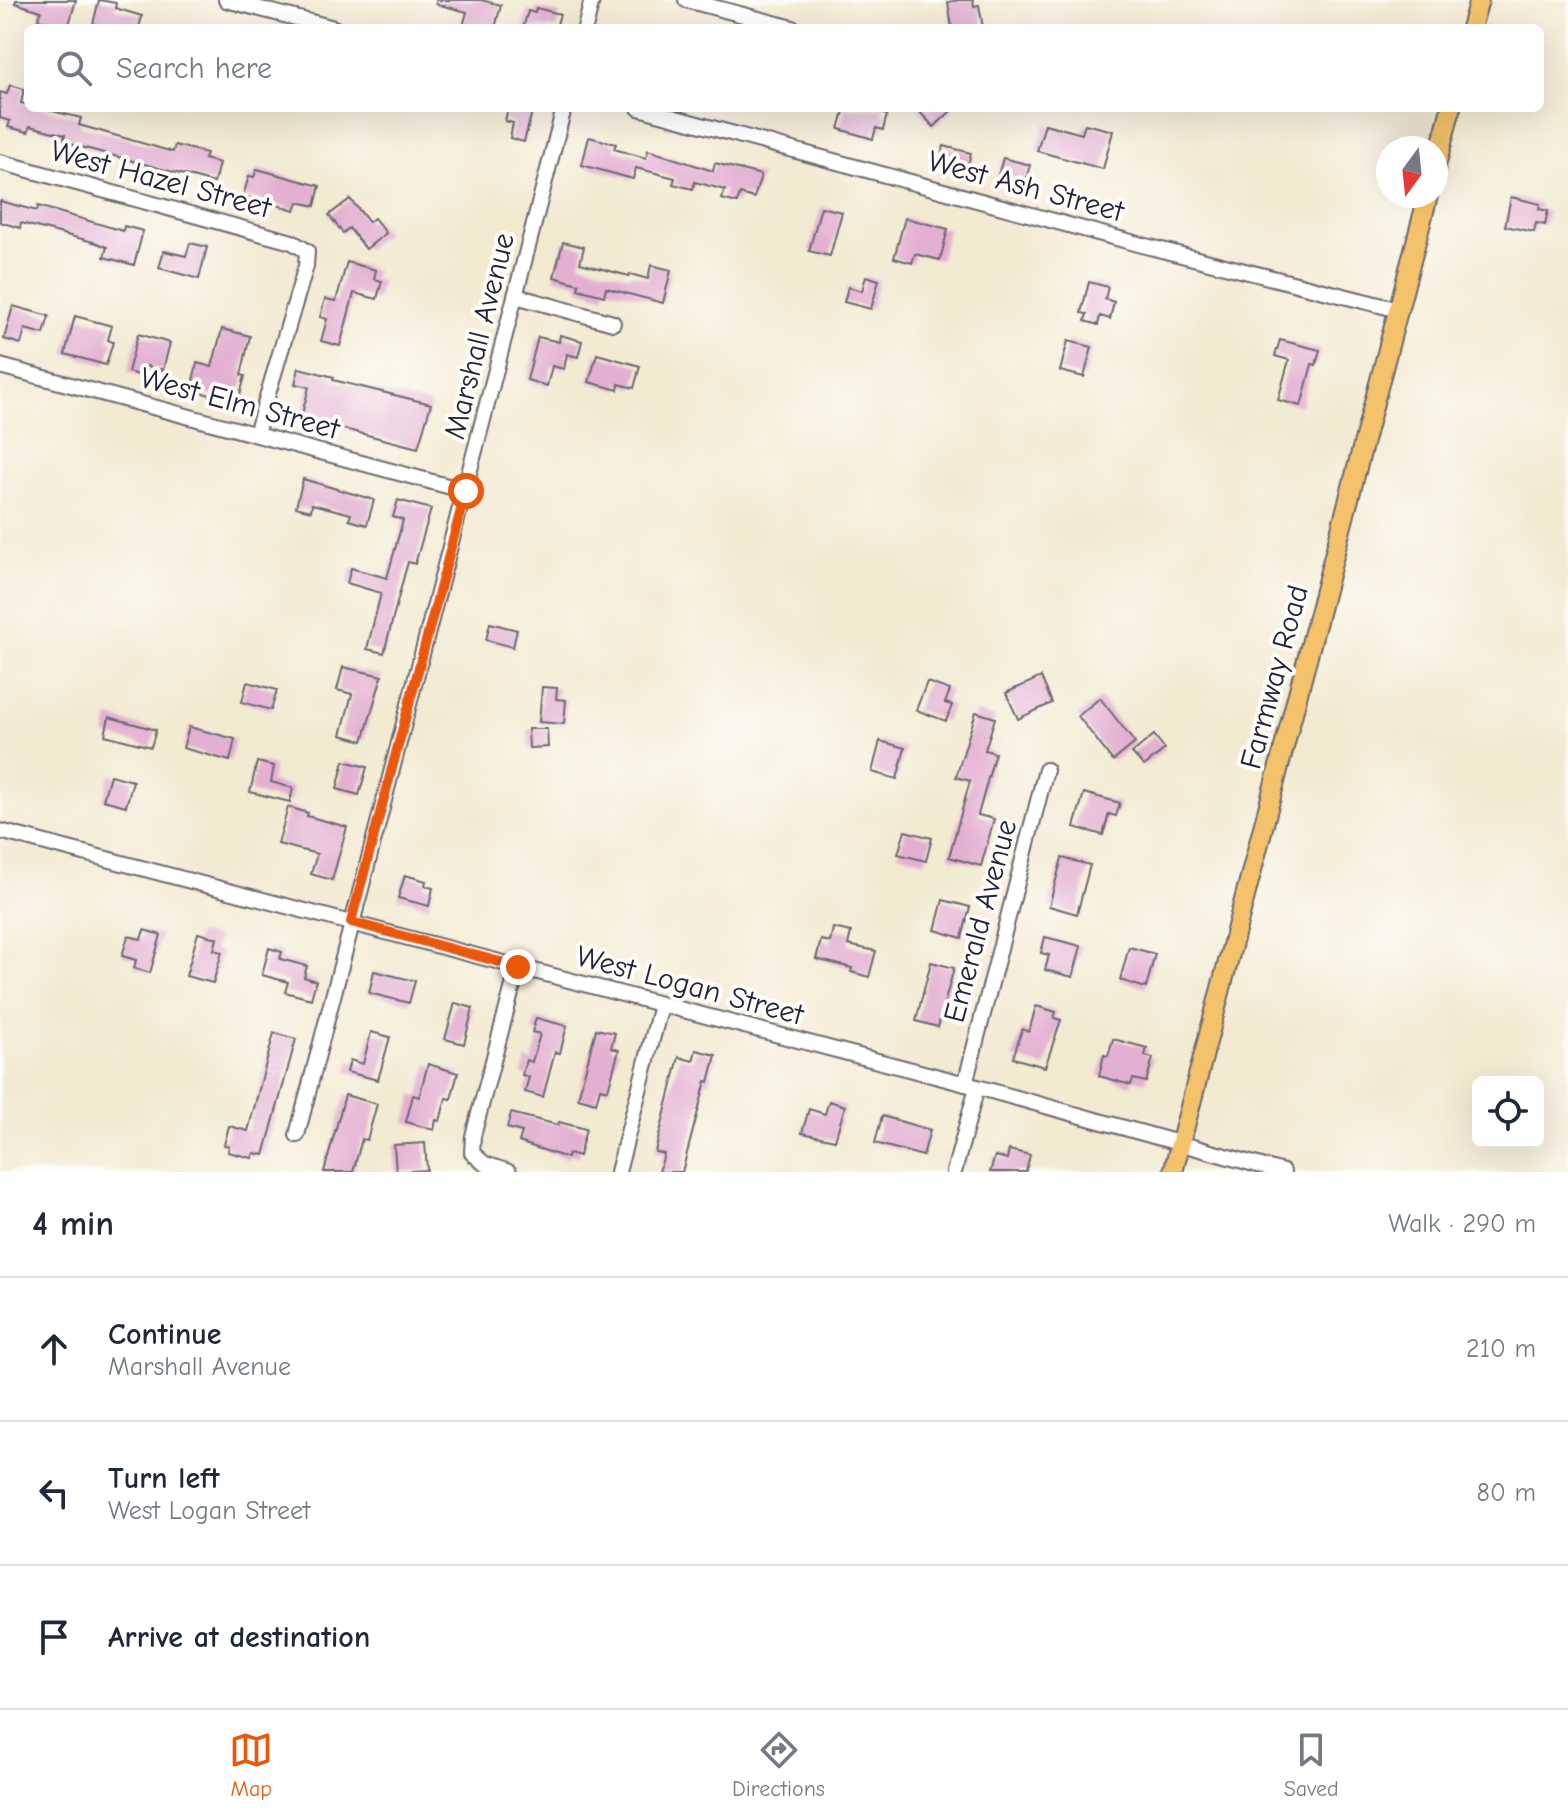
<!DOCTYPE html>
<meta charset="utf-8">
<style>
:root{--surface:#fff;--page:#f6f6f7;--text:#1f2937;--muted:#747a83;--line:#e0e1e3;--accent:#ea580c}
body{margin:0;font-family:"Comic Neue",sans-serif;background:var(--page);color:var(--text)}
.controls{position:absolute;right:24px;bottom:24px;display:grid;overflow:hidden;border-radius:12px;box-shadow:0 8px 32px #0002}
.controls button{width:72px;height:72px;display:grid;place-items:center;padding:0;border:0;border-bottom:2px solid var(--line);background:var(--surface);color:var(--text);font:40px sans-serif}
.compass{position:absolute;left:1376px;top:136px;width:72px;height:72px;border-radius:50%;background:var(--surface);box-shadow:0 8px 32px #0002;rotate:195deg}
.stop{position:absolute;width:24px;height:24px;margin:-18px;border:6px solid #ea580c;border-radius:50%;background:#fff}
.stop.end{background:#ea580c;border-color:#fff;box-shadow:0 2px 8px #0008}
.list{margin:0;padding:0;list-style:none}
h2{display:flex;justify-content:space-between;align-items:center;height:104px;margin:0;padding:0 32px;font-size:34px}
h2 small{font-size:26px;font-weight:400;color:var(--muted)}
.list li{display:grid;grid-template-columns:52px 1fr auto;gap:24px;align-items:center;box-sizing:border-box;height:144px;padding:0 32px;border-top:2px solid var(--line)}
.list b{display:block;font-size:30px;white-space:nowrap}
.list p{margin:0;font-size:26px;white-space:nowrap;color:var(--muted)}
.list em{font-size:26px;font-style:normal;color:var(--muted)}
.icon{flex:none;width:44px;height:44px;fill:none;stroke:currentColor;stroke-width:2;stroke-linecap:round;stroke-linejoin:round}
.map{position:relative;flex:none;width:1568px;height:1172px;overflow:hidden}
.search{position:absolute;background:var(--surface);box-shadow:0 8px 32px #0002;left:24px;right:24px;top:24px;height:88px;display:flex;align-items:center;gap:20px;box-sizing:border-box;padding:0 28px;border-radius:12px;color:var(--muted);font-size:30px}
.sheet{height:536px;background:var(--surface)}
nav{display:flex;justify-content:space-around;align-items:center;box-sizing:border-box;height:112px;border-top:2px solid var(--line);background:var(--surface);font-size:22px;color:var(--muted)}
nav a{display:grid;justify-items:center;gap:4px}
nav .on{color:var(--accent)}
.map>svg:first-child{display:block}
.building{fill:#e3b0d2}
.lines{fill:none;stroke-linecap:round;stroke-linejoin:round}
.minor-casing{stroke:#6b6870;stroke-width:18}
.major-casing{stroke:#6b6870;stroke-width:22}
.minor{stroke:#fff;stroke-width:14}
.major{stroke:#f4c26a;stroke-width:18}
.route{stroke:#ea580c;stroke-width:10}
.labels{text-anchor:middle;stroke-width:8;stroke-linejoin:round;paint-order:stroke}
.street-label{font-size:30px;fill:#22223b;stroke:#fdfcf7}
</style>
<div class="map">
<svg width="1568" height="1172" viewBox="0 0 1568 1172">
<rect width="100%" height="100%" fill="#fdfcf7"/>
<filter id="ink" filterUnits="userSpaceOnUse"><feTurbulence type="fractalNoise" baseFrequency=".0125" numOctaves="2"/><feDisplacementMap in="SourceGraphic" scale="16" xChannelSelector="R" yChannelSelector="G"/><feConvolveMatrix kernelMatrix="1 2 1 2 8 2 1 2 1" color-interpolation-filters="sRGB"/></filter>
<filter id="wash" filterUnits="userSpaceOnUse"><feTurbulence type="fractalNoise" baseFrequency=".006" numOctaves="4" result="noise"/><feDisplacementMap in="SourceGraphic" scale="32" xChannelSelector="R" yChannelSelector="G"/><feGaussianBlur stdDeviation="1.8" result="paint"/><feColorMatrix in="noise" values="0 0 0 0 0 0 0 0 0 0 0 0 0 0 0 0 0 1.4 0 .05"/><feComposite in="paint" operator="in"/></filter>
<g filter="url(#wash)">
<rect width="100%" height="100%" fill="#f3ead2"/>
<g id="blocks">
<!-- building -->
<g class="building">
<path d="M16 0H76L68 28 38 19 41 11 15 3Z"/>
<path d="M99 0 116 3 115 8 142 16 139 28H109L93 24Z"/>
<path d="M436 0H481L501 5 495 28H471L463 26 467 12 436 4Z"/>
<path d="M959 0H973L974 6 979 5 983 28H952L948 2Z"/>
<path d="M536 8 560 14 556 28H523L528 11 535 13Z"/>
<path d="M10 85 24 89 21 103 28 105V108H40L81 118 79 125 173 152 175 145 206 153 204 159 219 163 214 183 63 142 65 135 30 126 28 132 8 127 10 121 0 118V92L7 94Z"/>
<path d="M508 108H533L524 142 510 138 513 123 505 121Z"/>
<path d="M845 108H883L881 113 887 115 883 130 876 128 873 139 839 129Z"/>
<path d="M916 108H954L934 127Z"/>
<path d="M1045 124 1082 134 1085 124 1113 131 1103 169 1037 151Z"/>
<path d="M589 137 616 144 614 149 646 158 648 150 713 171 715 163 761 175 754 198 740 194 737 203 722 199 725 190 695 182 693 189 673 184 675 178 636 168 633 179 582 165Z"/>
<path d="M944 146 971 153 967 169 939 162Z"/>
<path d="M1003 158 1030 165 1024 186 997 179Z"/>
<path d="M257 169 320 186 315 206 298 202 295 210 243 196 249 176 254 177Z"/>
<path d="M1511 197 1540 204 1539 209 1548 211 1545 225 1536 223 1534 232 1505 226Z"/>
<path d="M350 199 369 222 374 218 386 233 366 249 349 228 343 233 329 215Z"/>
<path d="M0 201 37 211 38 206 123 231 124 226 143 231 134 265 104 257 107 247 97 243 21 223 20 228 0 222Z"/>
<path d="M821 207 842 212 830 256 809 251Z"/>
<path d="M905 218 948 229 940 260 915 254 912 263 894 258Z"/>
<path d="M563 242 584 247 580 263 629 276 630 274 648 279 651 265 671 270 663 303 606 288 604 296 578 289 579 284 554 277Z"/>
<path d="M190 243 207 247 199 279 159 268 164 251 186 256Z"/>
<path d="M347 262 376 270 374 279 382 281 377 299 354 293 340 346 321 341 327 319 320 317 325 299 336 301Z"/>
<path d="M866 276 879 280 871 309 844 302 848 287 862 291Z"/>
<path d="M1089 282 1108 287 1105 299 1114 302 1110 319 1100 316 1098 325 1085 321 1087 314 1081 313Z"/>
<path d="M13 306 49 316 44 334 25 329 21 344 4 339Z"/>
<path d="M75 316 112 326 108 340 113 342 106 365 65 354Z"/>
<path d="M222 329 250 336 241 375 245 376 238 402 191 390 197 363 212 367Z"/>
<path d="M138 334 170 343 163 370 147 366 145 377 128 372Z"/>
<path d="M560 335 582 341 578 357 567 354 564 369 552 366 547 386 527 380 538 337 559 342Z"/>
<path d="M1280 340 1320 350 1316 365 1312 364 1301 406 1278 400 1289 360 1275 356Z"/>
<path d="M1068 341 1092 347 1084 377 1060 371Z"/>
<path d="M597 354 640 366 634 388 619 384 618 390 589 382Z"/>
<path d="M299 368 334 377 333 380 431 404 418 448 301 418 309 387 295 384Z"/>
<path d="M303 479 374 500 367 525 349 520 351 514 312 504 311 511 296 507Z"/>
<path d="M398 500 431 509 415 564 408 562 404 576 384 653 367 649 381 593 347 583 351 568 387 578 403 520 393 517Z"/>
<path d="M490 623 517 630 513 647 486 640Z"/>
<path d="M343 667 382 676 363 741 341 735 352 694 337 690Z"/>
<path d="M1041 677 1052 703 1018 719 1006 693Z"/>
<path d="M247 682 277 690 271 710 242 702Z"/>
<path d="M927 682 950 690 945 703 952 705 946 721 916 710Z"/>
<path d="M542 687 557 688 556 699 566 700 564 724 539 722Z"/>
<path d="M1100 698 1135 743 1113 761 1078 716Z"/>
<path d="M976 712 995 718 985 750 995 753 978 815 994 819 981 866 949 857 970 781 956 777Z"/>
<path d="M109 717 156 730 151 747 105 735Z"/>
<path d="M189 727 235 739 230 761 183 748Z"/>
<path d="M528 729H547L548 747 529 748Z"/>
<path d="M1154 735 1165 749 1144 766 1132 753Z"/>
<path d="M880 741 905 748 897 779 872 772Z"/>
<path d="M344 761 367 767 359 795 337 789Z"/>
<path d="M257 762 274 766 271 782 293 788 290 802 250 792Z"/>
<path d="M110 775 133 781 126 806 103 800Z"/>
<path d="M1084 793 1120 803 1116 816 1109 814 1103 835 1074 827Z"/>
<path d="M288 807 308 813 307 816 347 827 332 880 311 874 317 854 278 844Z"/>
<path d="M905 831 932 838 926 861 898 854Z"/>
<path d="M1062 858 1090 865 1077 914 1049 906Z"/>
<path d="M405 875 426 881 425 886 433 888 429 906 398 898Z"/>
<path d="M943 900 970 907 962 938 935 930Z"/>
<path d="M833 928 851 932 848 945 876 951 869 977 851 972 852 968 816 959 821 940 830 942Z"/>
<path d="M144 930 161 935 150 973 134 968 136 960 122 956 128 936 141 939Z"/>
<path d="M198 933 217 938 214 950 222 952 213 983 186 976Z"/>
<path d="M1045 937 1081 946 1073 977 1045 970 1049 955 1041 953Z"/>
<path d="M1129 947 1155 954 1146 988 1120 980Z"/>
<path d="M269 948 282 952 280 959 307 966 304 977 316 981 311 999 285 992 288 982 262 975Z"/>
<path d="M931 962 954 968 938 1027 916 1021Z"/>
<path d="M374 971 415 981 409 1003 369 993Z"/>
<path d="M455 1003 473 1008 464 1044 445 1039Z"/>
<path d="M1036 1006 1056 1012 1054 1018 1061 1020 1045 1067 1013 1058 1022 1029 1029 1032Z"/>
<path d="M536 1018 567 1026 560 1053 555 1052 543 1097 525 1092 529 1077 522 1075 526 1060 532 1062 540 1034 532 1032Z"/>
<path d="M596 1029 615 1033 611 1048 619 1050 608 1090 600 1088 596 1103 578 1098Z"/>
<path d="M371 1032 390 1037 378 1080 347 1072 350 1060 363 1064Z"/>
<path d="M274 1033 296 1039 264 1155 254 1153 252 1158 228 1152 229 1146 224 1145 229 1126 248 1131Z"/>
<path d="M1113 1039 1147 1048 1145 1056 1153 1058 1146 1082 1133 1079 1131 1085 1099 1076 1104 1055 1108 1056Z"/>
<path d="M696 1050 716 1055 709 1082 706 1081 682 1172H659L664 1154 655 1152 679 1057 693 1061Z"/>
<path d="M428 1064 458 1073 451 1099 446 1098 440 1121 436 1120 434 1130 406 1122 413 1095 419 1097Z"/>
<path d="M345 1095 377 1104 367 1140 362 1139 353 1172H324Z"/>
<path d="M829 1101 845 1106 835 1140 802 1133 809 1109 825 1114Z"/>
<path d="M511 1113 558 1125 559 1122 586 1129 579 1156 568 1154 567 1158 519 1142 522 1132 507 1128Z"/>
<path d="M882 1116 930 1130 923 1156 875 1143Z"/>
<path d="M425 1143 427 1170 396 1172 394 1145Z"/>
<path d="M1009 1150 1030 1155 1026 1172H990L995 1156 1007 1159Z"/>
</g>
</g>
</g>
<g filter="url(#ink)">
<use href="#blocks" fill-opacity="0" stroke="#6b6870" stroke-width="2"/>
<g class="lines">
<!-- minor casing -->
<g class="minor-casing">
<g id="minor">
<path d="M226 0 334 28"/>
<path d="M686 0 793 28"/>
<path d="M585 28 592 0"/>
<path d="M639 108 1142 245 1399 310"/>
<path d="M0 162 292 242 307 251 306 266 256 434"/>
<path d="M516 296 613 323"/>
<path d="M0 366 466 491"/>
<path d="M0 831 977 1087 1283 1172"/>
<path d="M965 1084 1046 770"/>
<path d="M297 1135 564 108"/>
<path d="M509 1172 485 1164 472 1153 473 1136 518 967"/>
<path d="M618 1172 661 1005"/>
<path d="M954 1172 977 1087"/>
</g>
</g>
<!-- major casing -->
<g class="major-casing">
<g id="major">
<path d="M1471 28 1479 0"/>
<path d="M1436 166 1451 108"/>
<path d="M1173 1172 1428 196"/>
</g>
</g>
<!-- minor -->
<use href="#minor" class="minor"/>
<!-- major -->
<use href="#major" class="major"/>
</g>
</g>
<g class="lines" filter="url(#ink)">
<!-- route -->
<path class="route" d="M466 491 351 922 518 967"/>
</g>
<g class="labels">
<!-- street labels -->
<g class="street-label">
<text transform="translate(161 179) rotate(15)" y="10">West Hazel Street</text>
<text transform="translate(1026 186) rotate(15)" y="10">West Ash Street</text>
<text transform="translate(479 336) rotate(-76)" y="10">Marshall Avenue</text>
<text transform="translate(240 403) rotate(15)" y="10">West Elm Street</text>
<text transform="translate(1274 677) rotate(-75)" y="10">Farmway Road</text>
<text transform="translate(980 921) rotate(-75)" y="10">Emerald Avenue</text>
<text transform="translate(690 985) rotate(15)" y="10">West Logan Street</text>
</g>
</g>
</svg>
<div class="controls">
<button><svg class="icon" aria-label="locate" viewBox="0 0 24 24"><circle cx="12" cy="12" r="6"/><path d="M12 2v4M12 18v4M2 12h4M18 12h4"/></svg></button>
</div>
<svg class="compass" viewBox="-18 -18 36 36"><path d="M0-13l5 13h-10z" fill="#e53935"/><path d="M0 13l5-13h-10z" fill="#747a83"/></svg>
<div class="stop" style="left:466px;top:491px"></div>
<div class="stop end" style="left:518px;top:967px"></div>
<div class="search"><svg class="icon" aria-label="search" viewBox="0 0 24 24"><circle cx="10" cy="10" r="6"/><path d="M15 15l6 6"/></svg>Search here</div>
</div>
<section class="sheet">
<h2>4 min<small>Walk · 290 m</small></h2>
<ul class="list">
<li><svg class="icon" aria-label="ahead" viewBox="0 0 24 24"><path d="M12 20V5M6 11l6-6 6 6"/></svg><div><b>Continue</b><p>Marshall Avenue</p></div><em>210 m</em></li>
<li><svg class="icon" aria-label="left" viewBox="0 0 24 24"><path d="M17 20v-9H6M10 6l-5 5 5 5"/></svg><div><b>Turn left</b><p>West Logan Street</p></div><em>80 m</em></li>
<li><svg class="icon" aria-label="arrive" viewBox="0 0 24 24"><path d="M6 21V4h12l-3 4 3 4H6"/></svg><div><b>Arrive at destination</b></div></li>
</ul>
</section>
<nav>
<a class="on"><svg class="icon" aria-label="map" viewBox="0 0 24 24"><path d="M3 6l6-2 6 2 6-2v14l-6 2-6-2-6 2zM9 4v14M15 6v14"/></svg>Map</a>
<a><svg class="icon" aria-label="directions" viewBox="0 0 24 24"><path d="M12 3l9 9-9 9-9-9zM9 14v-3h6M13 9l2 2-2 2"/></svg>Directions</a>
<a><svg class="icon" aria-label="saved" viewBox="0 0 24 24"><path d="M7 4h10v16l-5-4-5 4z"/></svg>Saved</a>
</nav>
